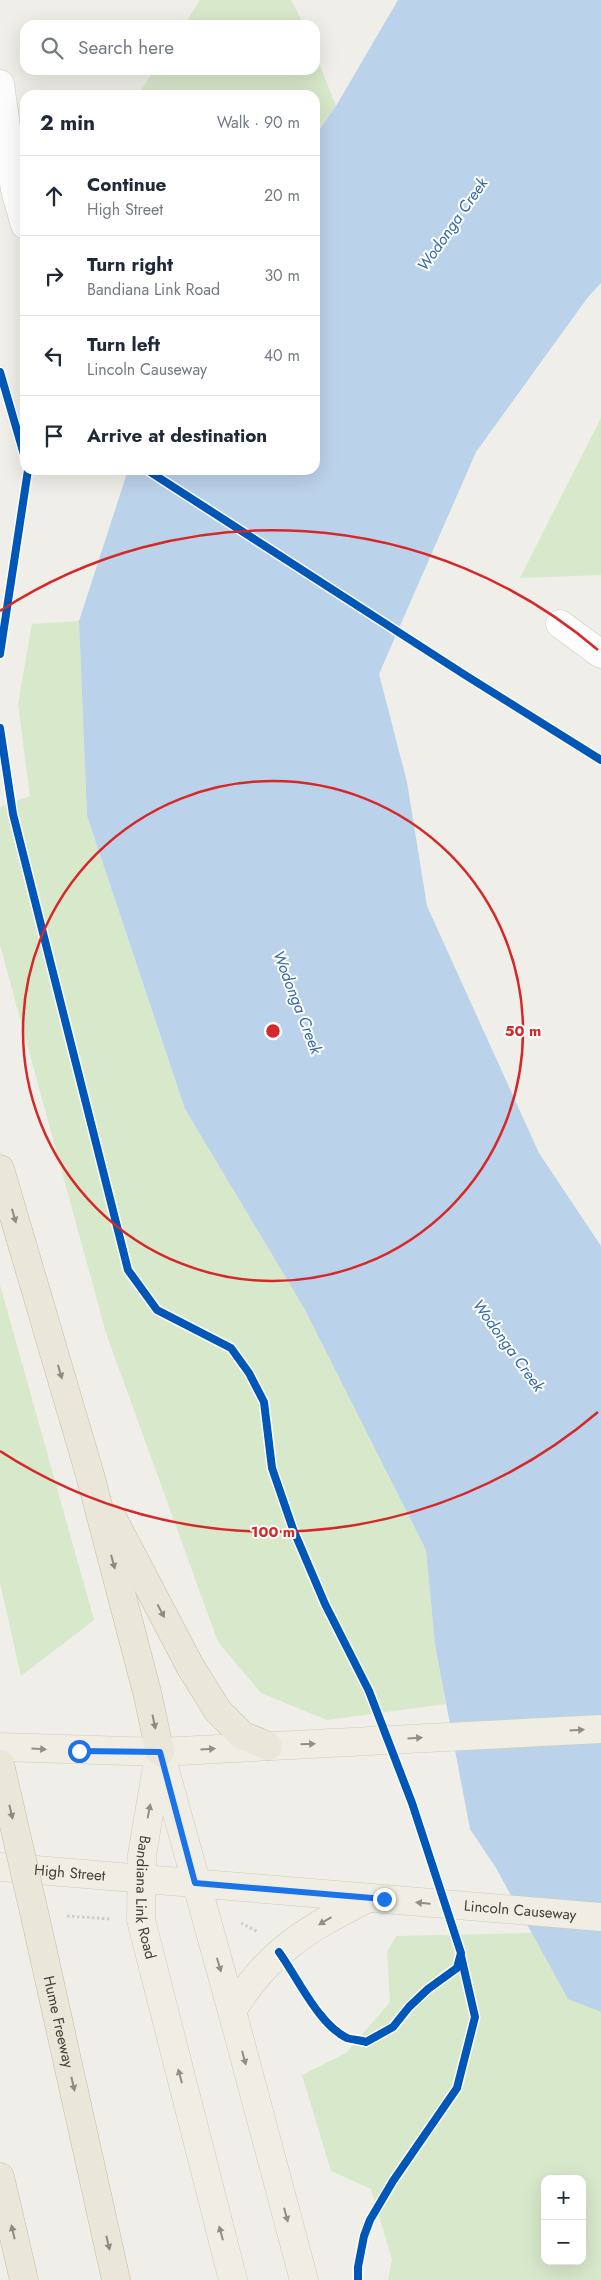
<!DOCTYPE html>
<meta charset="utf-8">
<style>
:root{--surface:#fff;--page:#f2f2f3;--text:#1f2937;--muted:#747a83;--line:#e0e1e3}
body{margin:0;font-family:Jost,sans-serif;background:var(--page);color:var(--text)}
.controls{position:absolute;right:15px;bottom:15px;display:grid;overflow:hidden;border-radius:10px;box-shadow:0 5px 20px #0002}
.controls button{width:45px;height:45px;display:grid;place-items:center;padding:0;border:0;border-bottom:1px solid var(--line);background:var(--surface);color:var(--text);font:25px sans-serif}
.stop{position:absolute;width:15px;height:15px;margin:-11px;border:4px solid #1a73e8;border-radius:50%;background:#fff}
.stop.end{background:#1a73e8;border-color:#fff;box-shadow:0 1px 5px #0008}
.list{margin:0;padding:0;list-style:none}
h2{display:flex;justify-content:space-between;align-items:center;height:65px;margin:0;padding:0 20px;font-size:21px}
h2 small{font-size:16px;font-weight:400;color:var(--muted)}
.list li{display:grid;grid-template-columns:32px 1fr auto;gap:15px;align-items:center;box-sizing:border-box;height:80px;padding:0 20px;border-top:1px solid var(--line)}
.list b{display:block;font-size:19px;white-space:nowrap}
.list p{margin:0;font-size:16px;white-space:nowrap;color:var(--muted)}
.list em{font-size:16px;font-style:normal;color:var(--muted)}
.icon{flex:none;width:28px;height:28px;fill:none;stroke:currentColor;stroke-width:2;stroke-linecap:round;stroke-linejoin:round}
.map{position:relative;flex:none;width:601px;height:2280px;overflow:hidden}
.search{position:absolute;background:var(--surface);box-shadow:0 5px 20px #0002;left:20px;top:20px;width:300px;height:55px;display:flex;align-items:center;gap:12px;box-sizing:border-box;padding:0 18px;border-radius:15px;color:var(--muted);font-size:19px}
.panel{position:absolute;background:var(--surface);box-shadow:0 5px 20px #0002;left:20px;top:90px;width:300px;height:385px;border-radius:15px}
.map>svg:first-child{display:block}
.green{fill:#d8e8ca;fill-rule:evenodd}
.water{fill:#bbd2eb}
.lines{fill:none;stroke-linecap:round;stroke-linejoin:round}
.minor-casing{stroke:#cdccc7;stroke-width:29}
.major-casing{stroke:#d0ccb8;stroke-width:29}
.highway-casing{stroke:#c6bea5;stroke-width:29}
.path{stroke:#d0ceca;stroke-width:3;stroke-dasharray:2.5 2.5;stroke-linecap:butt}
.minor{stroke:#fdfcfc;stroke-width:28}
.major{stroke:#f0eee4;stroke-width:28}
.highway{stroke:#eae6d9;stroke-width:28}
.highway-bridge-casing{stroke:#c6bea5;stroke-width:29;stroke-linecap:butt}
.highway-bridge{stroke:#eae6d9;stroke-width:28}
.cycleway-casing{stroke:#fff;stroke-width:11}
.cycleway{stroke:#0057b8;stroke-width:8}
.oneway{fill:#8f8b7f}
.oneway2{fill:#918e84}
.route{stroke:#1a73e8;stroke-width:6}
.ring{fill:none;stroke:#d62828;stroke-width:2.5}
.labels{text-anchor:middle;stroke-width:4;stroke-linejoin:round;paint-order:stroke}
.street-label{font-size:15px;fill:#444035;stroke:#fff}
.water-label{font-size:16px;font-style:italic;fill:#3469aa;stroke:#fff}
.centre{fill:#d62828;stroke:#fff;stroke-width:2.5}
.ring-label{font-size:15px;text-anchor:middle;font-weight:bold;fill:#d62828;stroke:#fff;stroke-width:4;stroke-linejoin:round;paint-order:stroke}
</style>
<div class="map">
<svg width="601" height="2280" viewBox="0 0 601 2280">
<rect width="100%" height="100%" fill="#efeee9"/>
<!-- green -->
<g class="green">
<path d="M200 0H291L304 25H184Z"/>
<path d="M315 53 336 106 315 136V95H138L154 70H315Z"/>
<path d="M601 418V575L520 578Z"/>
<path d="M79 621 87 816 185 1109 304 1308 426 1550 435 1645 446 1704 327 1720 261 1693 218 1642 106 1333 0 945V807L30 796 18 704 32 624Z"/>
<path d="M0 1285 94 1620 21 1676 0 1583Z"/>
<path d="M532 1933 568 1998 601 2012V2280H388L392 2259 371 2189 331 2171 302 2075 346 2053 390 2002 387 1952 396 1936ZM545 2179H582V2261H545Z"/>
</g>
<!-- water -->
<path class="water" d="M398 0H601V283L588 297 476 452 379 674 407 782 427 906 539 1153 601 1246V2012L568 1999 496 1868 470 1829 435 1645 426 1550 304 1308 185 1109 87 816 79 621 128 470H315V136L336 106Z"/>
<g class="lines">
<!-- minor casing -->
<g class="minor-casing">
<g id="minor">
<path d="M0 84 15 190 25 225"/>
<path d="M560 624 601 654"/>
</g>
</g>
<!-- major casing -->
<g class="major-casing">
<g id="major">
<path d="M0 1747 160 1752 601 1729"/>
<path d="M160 1752 232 2011 304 2280"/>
<path id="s1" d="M158 1761 142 1855 141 1920 233 2280"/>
<path id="s2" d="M0 1867 601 1917"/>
<path d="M232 2011C268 1951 308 1929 368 1898"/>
</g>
</g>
<!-- highway casing -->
<g class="highway-casing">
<g id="highway">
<path d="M0 1169 90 1475 147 1692 160 1752"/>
<path d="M113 1519 190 1666 218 1711 242 1735 268 1746"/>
<path id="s3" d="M39 1934 116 2280"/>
<path d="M0 2177 24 2280"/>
</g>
</g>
<!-- path -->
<g class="path">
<path d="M67 1916 111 1919"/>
<path d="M241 1923 258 1932"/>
</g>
<!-- minor -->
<use href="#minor" class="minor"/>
<!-- major -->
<use href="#major" class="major"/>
<!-- highway -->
<use href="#highway" class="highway"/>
<!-- highway-bridge casing -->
<g class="highway-bridge-casing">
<path id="highway-bridge" d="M0 1764 39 1934"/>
</g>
<!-- highway-bridge -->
<use href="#highway-bridge" class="highway-bridge"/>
<!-- cycleway casing -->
<g class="cycleway-casing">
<g id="cycleway">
<path d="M0 372 25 458"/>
<path d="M147 470 465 675 601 760"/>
<path d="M0 654 28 470"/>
<path d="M0 728 13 814 128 1270 157 1310 231 1348 249 1373 264 1402 272 1468 293 1529 325 1604 369 1691 412 1803 461 1953 457 1968 428 1989 409 2007 393 2027 366 2042C361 2040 353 2040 347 2038 319 2025 297 1977 279 1952"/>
<path d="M358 2280V2267L364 2236 370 2220 393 2181 457 2088 475 2017 461 1956"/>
</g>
</g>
<!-- cycleway -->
<use href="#cycleway" class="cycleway"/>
</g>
<!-- one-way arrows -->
<defs><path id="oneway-solid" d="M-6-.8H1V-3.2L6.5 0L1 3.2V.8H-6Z" transform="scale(1.25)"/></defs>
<g class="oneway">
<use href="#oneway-solid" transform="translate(14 1216) rotate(74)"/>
<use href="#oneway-solid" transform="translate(60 1372) rotate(74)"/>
<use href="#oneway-solid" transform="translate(113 1562) rotate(75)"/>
<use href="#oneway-solid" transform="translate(161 1611) rotate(62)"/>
<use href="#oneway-solid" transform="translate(154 1722) rotate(78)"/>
<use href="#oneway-solid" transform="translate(11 1812) rotate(77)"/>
<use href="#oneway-solid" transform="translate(73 2084) rotate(77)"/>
<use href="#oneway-solid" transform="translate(13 2232) rotate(-103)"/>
<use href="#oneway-solid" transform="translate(108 2243) rotate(77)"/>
</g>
<g class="oneway2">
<use href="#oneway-solid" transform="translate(577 1730) rotate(-3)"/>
<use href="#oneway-solid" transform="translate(415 1738) rotate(-4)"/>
<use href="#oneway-solid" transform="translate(308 1744) rotate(-2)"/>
<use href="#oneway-solid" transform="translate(39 1749) rotate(3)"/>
<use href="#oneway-solid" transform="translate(208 1749) rotate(-4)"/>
<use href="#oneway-solid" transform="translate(149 1811) rotate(-79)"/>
<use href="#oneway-solid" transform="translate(423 1903) rotate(-175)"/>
<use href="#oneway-solid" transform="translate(325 1921) rotate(149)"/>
<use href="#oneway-solid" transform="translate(219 1965) rotate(74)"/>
<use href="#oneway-solid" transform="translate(244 2058) rotate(75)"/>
<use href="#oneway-solid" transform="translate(180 2076) rotate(-105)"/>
<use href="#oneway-solid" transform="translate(286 2215) rotate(75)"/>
<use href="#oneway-solid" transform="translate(221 2233) rotate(-105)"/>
</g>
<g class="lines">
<!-- route -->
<path class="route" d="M79 1751 160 1752 195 1883 384 1899"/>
</g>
<!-- distance rings -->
<g class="ring">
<circle cx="273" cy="1031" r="250"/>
<path d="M598 1412A501 501 0 0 1 0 1451M0 611A501 501 0 0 1 598 650"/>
</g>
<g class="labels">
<!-- street labels -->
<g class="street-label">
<text dy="5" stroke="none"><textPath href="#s2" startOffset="70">High Street</textPath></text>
<text dy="5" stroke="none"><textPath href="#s1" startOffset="138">Bandiana Link Road</textPath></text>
<text dy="5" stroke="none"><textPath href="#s2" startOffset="522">Lincoln Causeway</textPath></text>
<text dy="5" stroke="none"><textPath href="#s3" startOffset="90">Hume Freeway</textPath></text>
</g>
<!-- water labels -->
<g class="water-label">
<text transform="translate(452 224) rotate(-55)" y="6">Wodonga Creek</text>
<text transform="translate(298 1002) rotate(69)" y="6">Wodonga Creek</text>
<text transform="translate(509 1345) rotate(54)" y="6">Wodonga Creek</text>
</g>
</g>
<circle cx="273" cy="1031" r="8" class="centre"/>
<g class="ring-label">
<text x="523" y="1036">50 m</text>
<text x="273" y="1537">100 m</text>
</g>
</svg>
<div class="controls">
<button>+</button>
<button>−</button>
</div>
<div class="stop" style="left:79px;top:1751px"></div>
<div class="stop end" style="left:384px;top:1899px"></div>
<div class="search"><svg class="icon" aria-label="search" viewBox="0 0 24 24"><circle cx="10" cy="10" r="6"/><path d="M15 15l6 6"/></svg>Search here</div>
<section class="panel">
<h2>2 min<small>Walk · 90 m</small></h2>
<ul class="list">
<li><svg class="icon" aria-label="ahead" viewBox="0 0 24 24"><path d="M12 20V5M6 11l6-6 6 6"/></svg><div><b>Continue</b><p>High Street</p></div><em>20 m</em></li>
<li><svg class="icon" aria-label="right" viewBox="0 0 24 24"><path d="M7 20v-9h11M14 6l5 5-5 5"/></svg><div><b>Turn right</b><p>Bandiana Link Road</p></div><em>30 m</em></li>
<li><svg class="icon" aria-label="left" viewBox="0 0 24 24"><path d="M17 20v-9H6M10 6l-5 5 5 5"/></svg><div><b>Turn left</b><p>Lincoln Causeway</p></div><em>40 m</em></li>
<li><svg class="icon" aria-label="arrive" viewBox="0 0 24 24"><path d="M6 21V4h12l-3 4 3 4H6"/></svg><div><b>Arrive at destination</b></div></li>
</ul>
</section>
</div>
